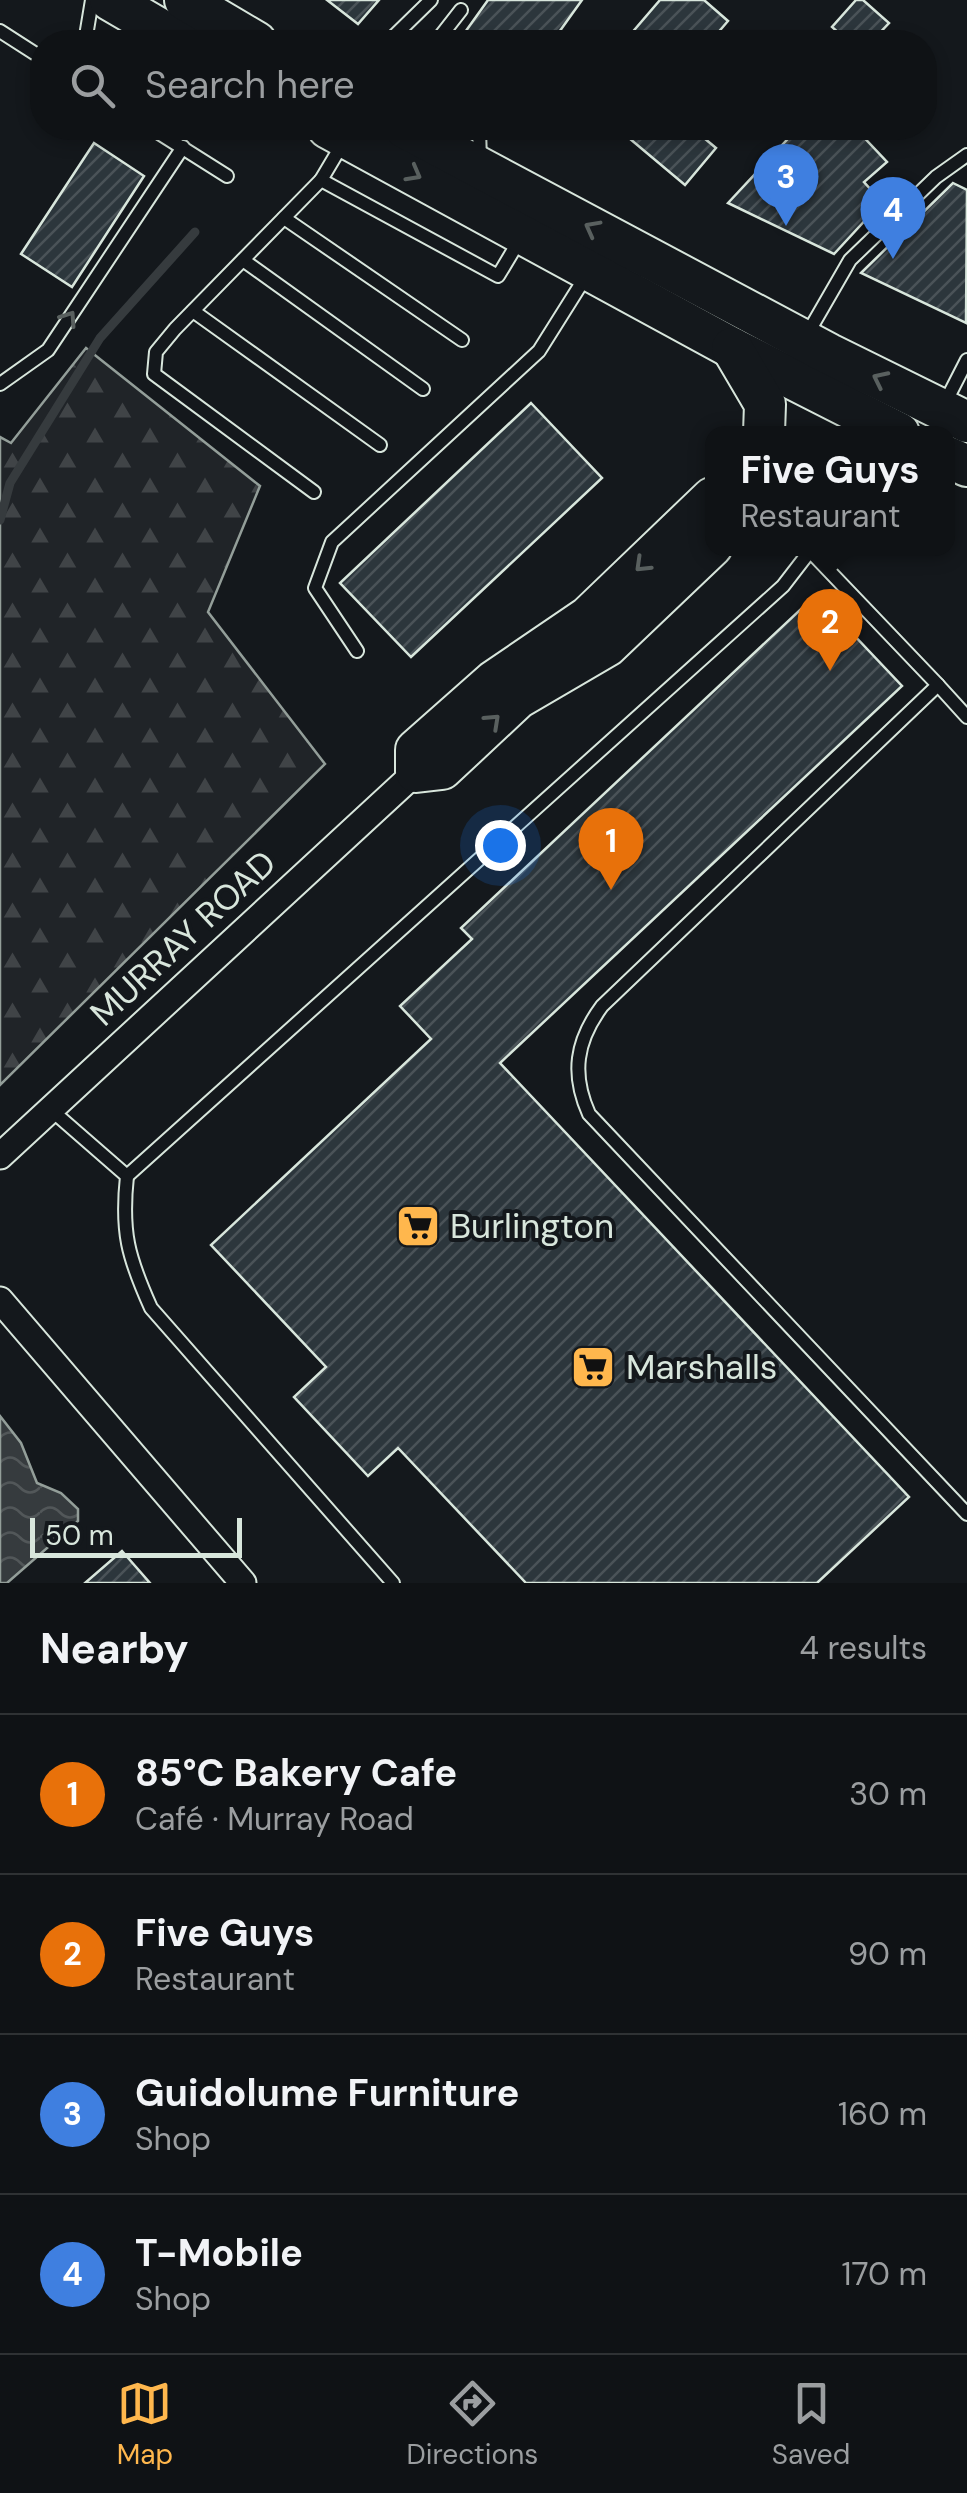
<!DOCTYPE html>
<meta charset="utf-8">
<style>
:root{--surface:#0f1215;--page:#181b1e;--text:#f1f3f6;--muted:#9b9ea0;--line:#2f3234;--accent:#ffb74d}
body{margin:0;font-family:"DM Sans",sans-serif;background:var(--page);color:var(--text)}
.scale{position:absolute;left:30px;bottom:25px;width:212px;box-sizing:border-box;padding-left:10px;border:5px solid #d8e6dc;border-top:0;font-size:28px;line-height:35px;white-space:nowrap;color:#d8e6dc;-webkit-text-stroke:8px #14181c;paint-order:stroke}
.you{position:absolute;left:500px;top:845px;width:35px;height:35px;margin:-25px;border:8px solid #fff;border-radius:50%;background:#1a73e8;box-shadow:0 0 0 15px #1a73e833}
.badge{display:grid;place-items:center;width:65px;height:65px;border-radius:50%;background:var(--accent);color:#fff;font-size:32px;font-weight:700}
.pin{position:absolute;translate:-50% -82px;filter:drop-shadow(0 2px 5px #0008)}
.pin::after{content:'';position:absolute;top:52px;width:35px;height:30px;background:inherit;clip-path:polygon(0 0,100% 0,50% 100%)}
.popup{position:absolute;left:705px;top:426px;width:250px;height:130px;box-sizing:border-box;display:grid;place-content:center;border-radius:20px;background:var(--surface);filter:drop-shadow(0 2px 8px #0005);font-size:32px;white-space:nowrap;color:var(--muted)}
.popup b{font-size:38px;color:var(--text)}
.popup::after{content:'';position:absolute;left:50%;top:100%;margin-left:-20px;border:20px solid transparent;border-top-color:var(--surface)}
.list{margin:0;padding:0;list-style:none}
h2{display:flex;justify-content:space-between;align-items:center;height:130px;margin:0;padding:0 40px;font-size:42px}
h2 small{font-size:32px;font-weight:400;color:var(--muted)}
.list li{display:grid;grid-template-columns:65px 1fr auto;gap:30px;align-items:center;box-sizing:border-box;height:160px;padding:0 40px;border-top:2px solid var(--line)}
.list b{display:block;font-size:38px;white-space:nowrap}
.list p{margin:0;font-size:32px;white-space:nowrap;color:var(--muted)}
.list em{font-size:32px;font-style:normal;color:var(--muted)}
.icon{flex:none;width:55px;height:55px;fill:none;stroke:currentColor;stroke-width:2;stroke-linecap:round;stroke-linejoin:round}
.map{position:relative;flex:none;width:967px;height:1583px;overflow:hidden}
.search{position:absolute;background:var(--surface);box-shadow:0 5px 15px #0003;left:30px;right:30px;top:30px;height:110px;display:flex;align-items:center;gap:25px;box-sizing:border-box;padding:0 35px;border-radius:40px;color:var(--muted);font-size:38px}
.sheet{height:770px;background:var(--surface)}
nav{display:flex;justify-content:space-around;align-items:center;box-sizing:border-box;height:140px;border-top:2px solid var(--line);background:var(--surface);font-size:28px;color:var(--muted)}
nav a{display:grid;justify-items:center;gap:5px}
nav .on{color:var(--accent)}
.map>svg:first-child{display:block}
.forest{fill:url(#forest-firs);stroke:#939e99;stroke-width:2.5}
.water{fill:url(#water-waves);stroke:#939e99;stroke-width:2.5}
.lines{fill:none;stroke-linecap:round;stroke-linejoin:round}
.stream{stroke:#363b3e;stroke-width:9}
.building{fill:url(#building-hatch);stroke:#d8e6dc;stroke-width:2.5}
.lane-casing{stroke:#d8e6dc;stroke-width:16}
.street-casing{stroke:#d8e6dc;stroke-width:29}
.primary-casing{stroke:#d8e6dc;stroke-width:44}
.lane{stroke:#14181c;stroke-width:12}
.street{stroke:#14181c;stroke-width:25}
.primary{stroke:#14181c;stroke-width:40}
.oneway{stroke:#59605f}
.labels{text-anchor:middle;stroke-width:8;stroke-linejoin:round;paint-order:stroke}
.street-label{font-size:35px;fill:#d8e6dc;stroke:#14181c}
.poi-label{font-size:35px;fill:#d8e6dc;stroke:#14181c;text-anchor:start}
</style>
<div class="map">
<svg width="967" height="1583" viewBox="0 0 967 1583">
<defs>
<pattern id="forest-firs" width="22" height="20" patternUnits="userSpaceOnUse" patternTransform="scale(2.5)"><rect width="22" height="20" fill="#202428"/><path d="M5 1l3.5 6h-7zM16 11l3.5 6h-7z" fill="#404447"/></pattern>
<pattern id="water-waves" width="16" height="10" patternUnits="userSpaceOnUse" patternTransform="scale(2.5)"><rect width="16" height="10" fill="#363b3e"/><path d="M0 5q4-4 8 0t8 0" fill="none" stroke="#525759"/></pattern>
<pattern id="building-hatch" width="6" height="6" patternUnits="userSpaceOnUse" patternTransform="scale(2.5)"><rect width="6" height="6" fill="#2c363c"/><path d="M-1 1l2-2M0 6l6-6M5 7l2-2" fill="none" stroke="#4a5358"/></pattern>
</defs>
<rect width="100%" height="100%" fill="#14181c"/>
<!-- forest -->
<path class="forest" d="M86 348 260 486 208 612 325 764 0 1085V437L11 443Z"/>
<!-- water -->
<path class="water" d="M0 1416 21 1443 37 1483 61 1493 78 1509V1521L7 1583H0Z"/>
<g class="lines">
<!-- stream -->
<path class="stream" d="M0 520 10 483 100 338 195 232"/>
</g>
<!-- building -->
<g class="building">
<path d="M327 0H379L358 24Z"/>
<path d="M488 0H582L552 42H458Z"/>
<path d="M660 0H704L728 21 710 42H701L690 33 682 42H624Z"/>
<path d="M856 0H863L889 23 871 42H849L832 27Z"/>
<path d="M576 128H615L608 136 587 137Z"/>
<path d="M617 128H692L716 148 685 185Z"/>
<path d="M798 128H855L887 162 864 182 882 202 834 254 728 203Z"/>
<path d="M94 143 144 176 72 287 21 254Z"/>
<path d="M953 183 967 190 966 323 861 273Z"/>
<path d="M531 403 602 478 411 657 340 583Z"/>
<path d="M816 595 902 686 500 1063 909 1497 817 1583H526L398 1448 368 1476 294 1397 326 1367 211 1245 431 1039 400 1006 472 939 461 928Z"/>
<path d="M122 1551 150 1583H85Z"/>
</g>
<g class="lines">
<!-- lane casing -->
<g class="lane-casing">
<g id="lane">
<path d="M0 31 42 58"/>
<path d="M85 42 92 0"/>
<path d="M121 42 146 30"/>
<path d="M388 42 431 0"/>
<path d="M436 42 461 10"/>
<path d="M151 128 227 176"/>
<path d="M479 128 480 162"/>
<path d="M343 143 321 180 498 276 519 241"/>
<path d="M284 218 462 340"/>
<path d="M243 260 423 389"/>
<path d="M193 311 380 445"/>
<path d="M805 338 850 260 936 177 967 155"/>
<path d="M0 384 48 350 183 147"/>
<path d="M945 403 967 360"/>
<path d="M314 492 154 374 156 352 175 329 321 180"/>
<path d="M357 651 315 588 332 542 539 351 588 273"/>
<path d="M938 685 967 717"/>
<path d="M49 1108 127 1176C121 1232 128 1257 151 1308L393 1583"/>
<path d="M127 1176 783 586 810 551 938 685 602 1006C576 1041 571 1074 589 1114L967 1514"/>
</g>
</g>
<!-- street casing -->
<g class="street-casing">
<g id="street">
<path d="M0 1156 416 772"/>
<path d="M0 1300 243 1583"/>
</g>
</g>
<!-- primary casing -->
<g class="primary-casing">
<g id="primary">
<path d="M110 0 182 42"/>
<path d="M185 0 256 42"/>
<path d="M328 128 732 348 899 433"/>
<path d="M405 128 829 354 967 422"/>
<path d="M732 348 765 404 764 433"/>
<path d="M948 457 967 466"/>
<path d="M712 498 588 617 494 681 416 750V772L442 769 518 698 607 646 712 546"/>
</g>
</g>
<!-- lane -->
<use href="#lane" class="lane"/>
<!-- street -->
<use href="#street" class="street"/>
<!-- primary -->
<use href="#primary" class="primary"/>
</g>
<!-- one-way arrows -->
<defs><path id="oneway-chevron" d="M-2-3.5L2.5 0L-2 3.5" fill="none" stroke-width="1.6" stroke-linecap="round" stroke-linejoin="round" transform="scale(2.5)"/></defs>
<g class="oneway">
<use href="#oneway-chevron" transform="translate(414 174) rotate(29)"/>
<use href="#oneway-chevron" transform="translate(592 228) rotate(-152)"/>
<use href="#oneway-chevron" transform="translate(69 318) rotate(-56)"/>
<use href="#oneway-chevron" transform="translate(880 379) rotate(-154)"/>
<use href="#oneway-chevron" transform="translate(642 565) rotate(136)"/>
<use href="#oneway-chevron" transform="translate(493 721) rotate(-43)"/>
</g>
<!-- icons -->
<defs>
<g id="supermarket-square" transform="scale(2.25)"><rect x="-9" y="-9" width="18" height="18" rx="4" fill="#ffb74d" stroke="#14181c"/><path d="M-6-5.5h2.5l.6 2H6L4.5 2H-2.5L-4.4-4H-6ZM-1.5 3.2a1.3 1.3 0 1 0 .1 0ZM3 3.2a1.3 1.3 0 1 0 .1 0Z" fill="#111"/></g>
</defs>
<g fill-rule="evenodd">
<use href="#supermarket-square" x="418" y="1226"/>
<use href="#supermarket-square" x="593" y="1367"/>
</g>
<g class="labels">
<!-- street labels -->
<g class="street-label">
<text transform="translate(183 938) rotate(-43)" y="12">MURRAY ROAD</text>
</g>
<!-- poi labels -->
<g class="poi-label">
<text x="450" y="1238">Burlington</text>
<text x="626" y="1379">Marshalls</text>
</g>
</g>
</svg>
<div class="scale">50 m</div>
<div class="you"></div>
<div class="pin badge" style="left:611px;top:890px;background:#e8710a">1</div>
<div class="pin badge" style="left:830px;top:671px;background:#e8710a">2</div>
<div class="popup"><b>Five Guys</b>Restaurant</div>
<div class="pin badge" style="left:786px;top:226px;background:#3f7fe0">3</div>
<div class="pin badge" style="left:893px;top:259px;background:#3f7fe0">4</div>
<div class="search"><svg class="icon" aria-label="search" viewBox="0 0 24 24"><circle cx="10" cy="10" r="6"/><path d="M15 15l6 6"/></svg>Search here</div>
</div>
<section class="sheet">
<h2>Nearby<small>4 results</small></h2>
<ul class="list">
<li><span class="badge" style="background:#e8710a">1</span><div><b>85°C Bakery Cafe</b><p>Café · Murray Road</p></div><em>30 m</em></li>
<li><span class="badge" style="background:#e8710a">2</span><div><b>Five Guys</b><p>Restaurant</p></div><em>90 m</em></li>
<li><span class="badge" style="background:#3f7fe0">3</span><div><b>Guidolume Furniture</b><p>Shop</p></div><em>160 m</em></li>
<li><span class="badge" style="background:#3f7fe0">4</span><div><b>T-Mobile</b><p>Shop</p></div><em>170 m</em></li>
</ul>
</section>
<nav>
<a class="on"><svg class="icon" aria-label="map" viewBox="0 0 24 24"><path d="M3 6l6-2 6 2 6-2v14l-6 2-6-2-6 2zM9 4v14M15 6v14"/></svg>Map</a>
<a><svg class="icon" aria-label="directions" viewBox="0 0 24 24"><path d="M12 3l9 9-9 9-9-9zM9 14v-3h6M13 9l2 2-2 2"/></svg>Directions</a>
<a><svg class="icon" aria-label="saved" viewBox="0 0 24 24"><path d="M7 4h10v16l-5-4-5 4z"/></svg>Saved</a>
</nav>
